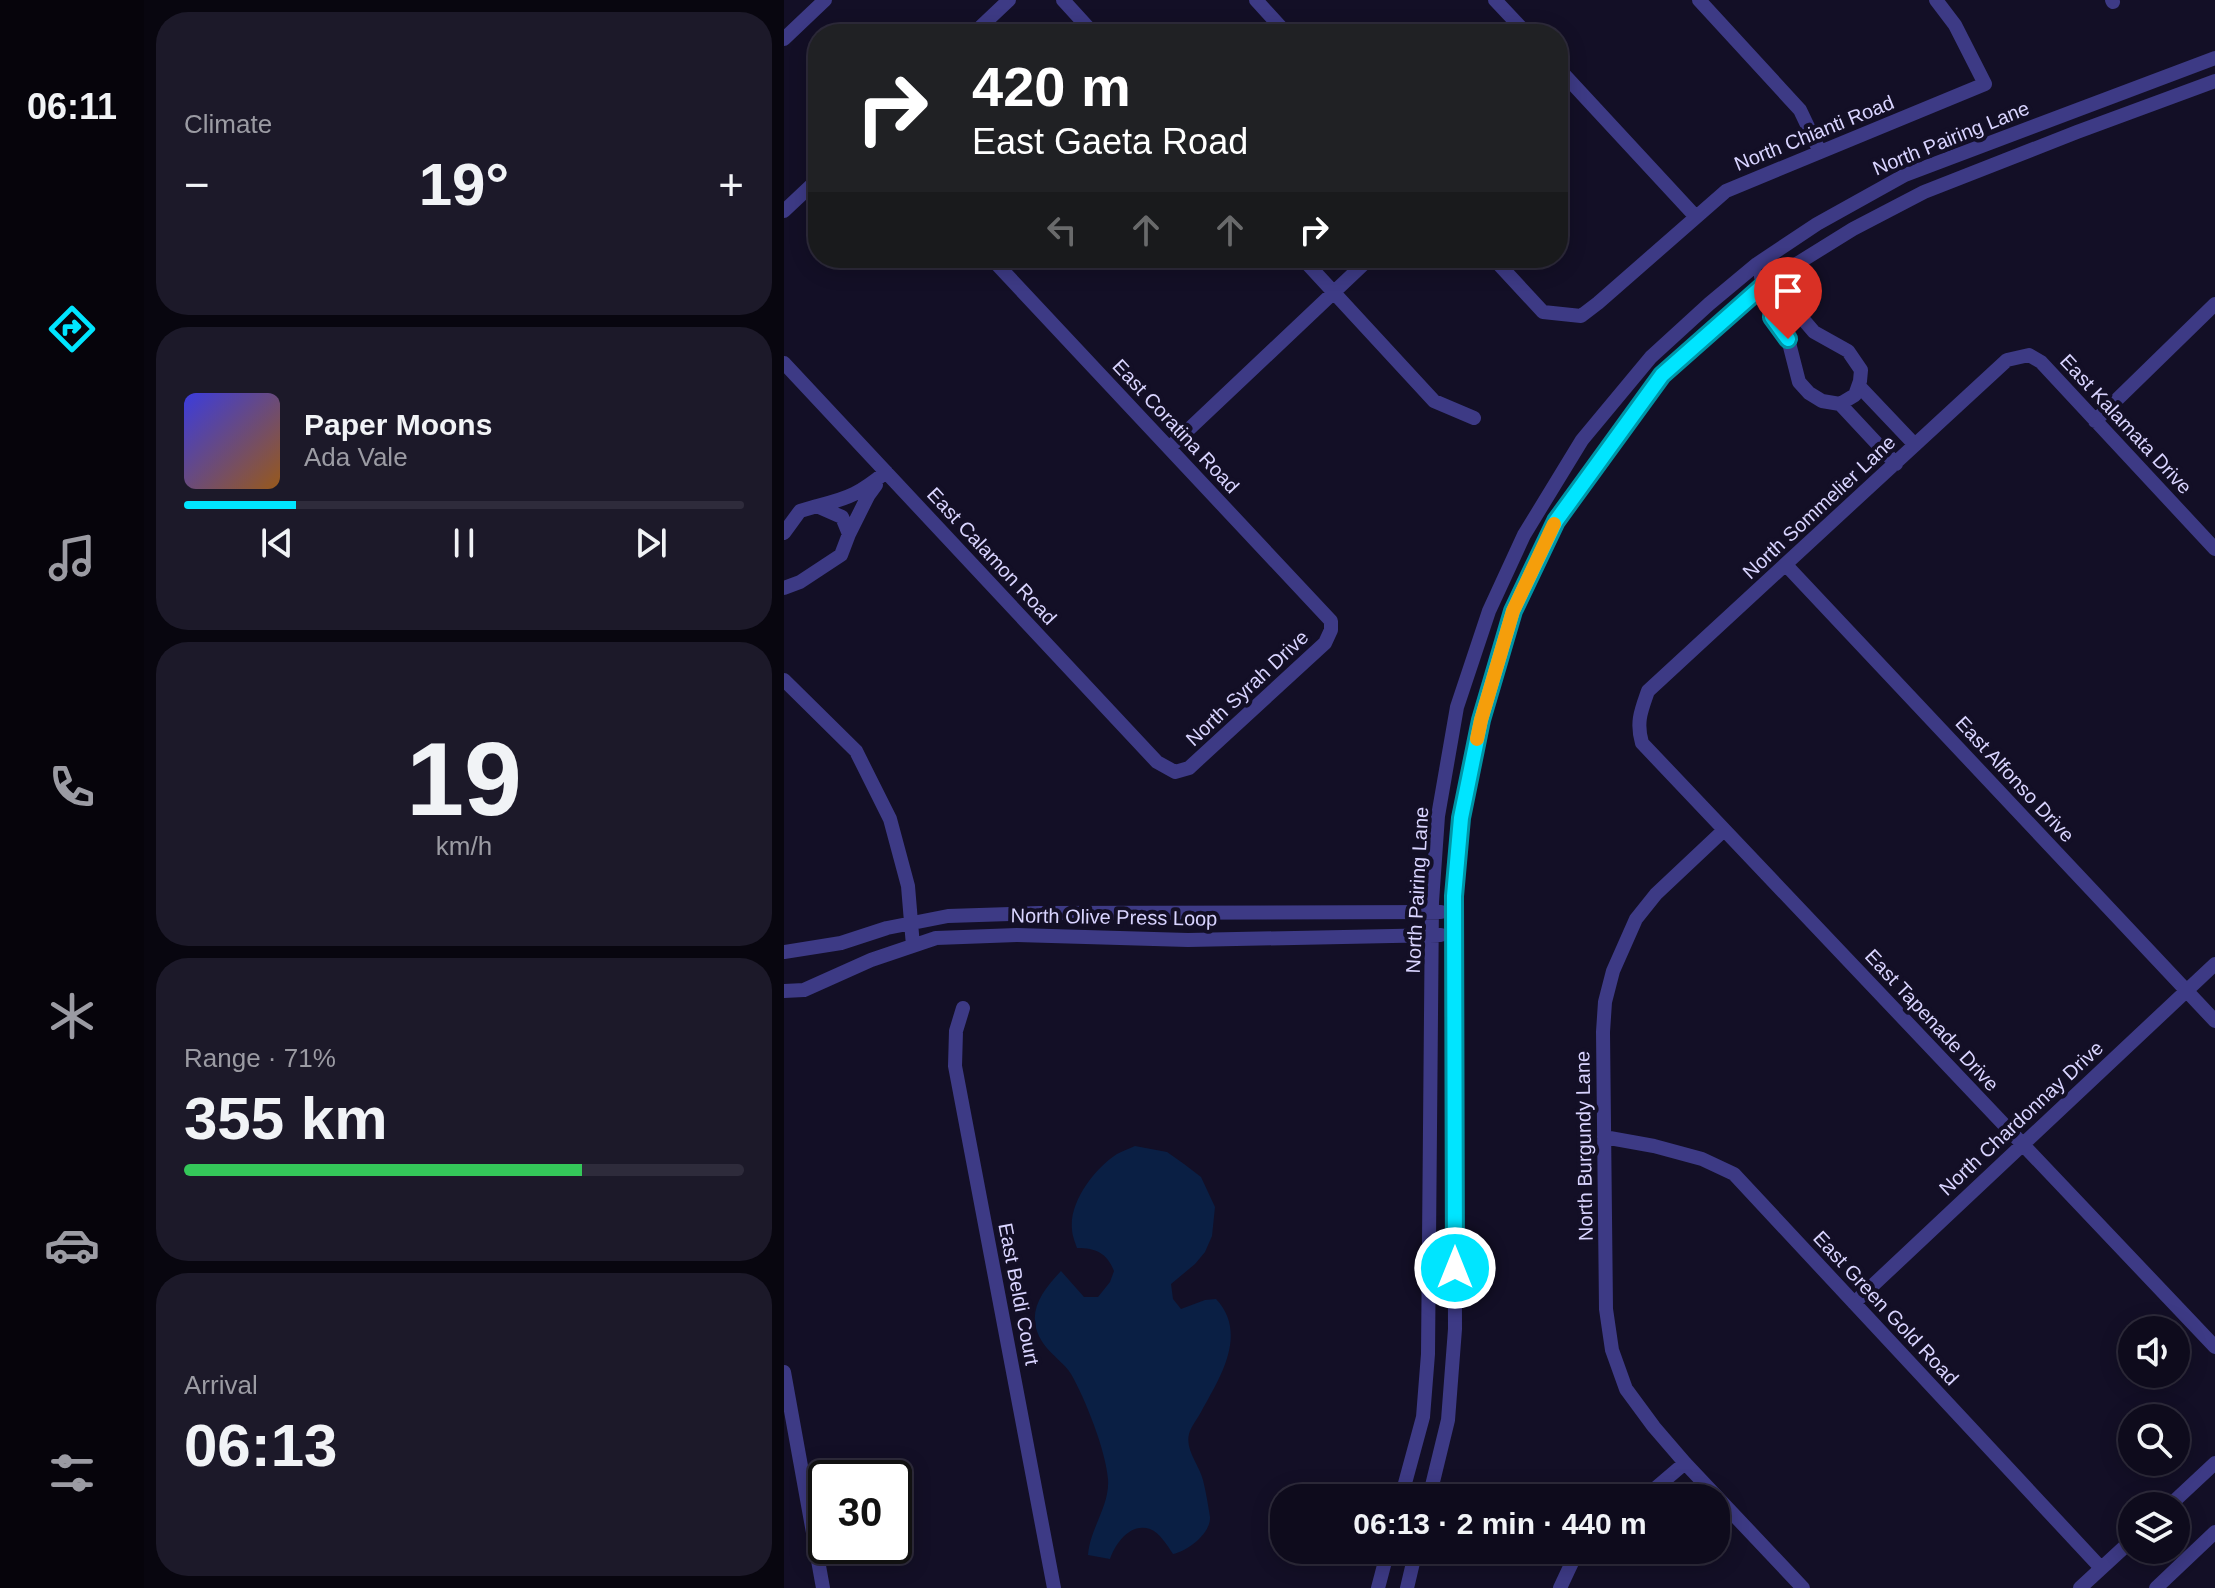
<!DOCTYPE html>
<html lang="en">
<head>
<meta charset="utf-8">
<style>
  body { margin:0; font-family:Helvetica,sans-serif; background:#1c1929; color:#f1f3f6; height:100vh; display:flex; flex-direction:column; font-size:30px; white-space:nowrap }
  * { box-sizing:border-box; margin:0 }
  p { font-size:26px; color:#9b9ba3 }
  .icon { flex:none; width:44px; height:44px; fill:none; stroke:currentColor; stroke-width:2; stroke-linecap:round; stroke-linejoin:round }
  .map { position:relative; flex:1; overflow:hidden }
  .side { display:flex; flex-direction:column; gap:12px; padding:12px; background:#08060f; width:640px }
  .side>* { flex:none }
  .hud { position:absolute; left:24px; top:24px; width:760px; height:244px; border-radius:32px; box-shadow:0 4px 20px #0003,0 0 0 2px #2e2b3b; background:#202124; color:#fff; overflow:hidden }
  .buttons { position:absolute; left:1334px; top:1316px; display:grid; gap:16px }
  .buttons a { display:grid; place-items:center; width:72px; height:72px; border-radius:50%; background:#0e0b1c; box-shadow:0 4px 20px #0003,0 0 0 2px #2e2b3b; font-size:40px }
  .speed { position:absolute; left:24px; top:1460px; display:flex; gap:16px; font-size:40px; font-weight:700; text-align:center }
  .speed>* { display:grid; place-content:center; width:104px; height:104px; border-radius:50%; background:#0e0b1c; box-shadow:0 4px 20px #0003,0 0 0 2px #2e2b3b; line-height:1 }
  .speed .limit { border:4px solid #111; border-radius:12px; background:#fff; color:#111 }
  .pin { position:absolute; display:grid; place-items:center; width:68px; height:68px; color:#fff; margin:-82px -34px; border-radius:50% 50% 50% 0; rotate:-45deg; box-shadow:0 0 8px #0007 }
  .pin .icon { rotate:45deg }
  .me { position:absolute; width:88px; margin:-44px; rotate:0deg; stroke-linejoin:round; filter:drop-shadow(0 0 6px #0008) }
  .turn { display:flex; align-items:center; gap:28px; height:168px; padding:0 32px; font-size:36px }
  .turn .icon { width:104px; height:104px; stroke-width:2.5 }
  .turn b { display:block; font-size:56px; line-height:68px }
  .lanes { display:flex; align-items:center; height:76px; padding:0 32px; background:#0003; justify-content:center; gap:40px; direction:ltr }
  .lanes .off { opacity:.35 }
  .big { font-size:60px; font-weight:700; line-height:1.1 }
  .side .tile { flex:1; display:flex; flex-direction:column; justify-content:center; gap:12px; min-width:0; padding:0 28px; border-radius:32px; background:#1c1929 }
  .side .dial { align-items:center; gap:0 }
  .dial b { font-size:104px; line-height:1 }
  .song { display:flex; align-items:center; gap:24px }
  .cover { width:96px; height:96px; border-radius:12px; background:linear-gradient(135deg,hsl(240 70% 55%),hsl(30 70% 35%)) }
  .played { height:8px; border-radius:4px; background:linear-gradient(90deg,#00e5ff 20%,#2e2b3b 20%) }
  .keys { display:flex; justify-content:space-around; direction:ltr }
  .heat { display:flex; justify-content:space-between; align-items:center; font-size:44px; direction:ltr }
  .charge { height:12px; border-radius:6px; background:linear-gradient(90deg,#34c759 71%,#2e2b3b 0) }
  .trip { position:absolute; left:486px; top:1484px; width:460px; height:80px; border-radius:32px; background:#0e0b1c; box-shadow:0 4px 20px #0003,0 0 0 2px #2e2b3b; font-weight:700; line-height:80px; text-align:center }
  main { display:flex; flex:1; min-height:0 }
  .tab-bar { display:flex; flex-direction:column; width:144px; justify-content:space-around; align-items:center; background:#06040b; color:#9b9ba3 }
  .tab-bar .icon { width:56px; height:56px }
  .tab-bar .selected { color:#00e5ff }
  .tab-bar b { font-size:36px; color:#f1f3f6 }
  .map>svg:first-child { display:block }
</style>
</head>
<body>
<main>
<nav class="tab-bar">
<b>06:11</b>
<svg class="icon selected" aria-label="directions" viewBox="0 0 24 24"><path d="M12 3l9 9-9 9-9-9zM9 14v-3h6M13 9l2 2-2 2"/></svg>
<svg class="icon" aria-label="music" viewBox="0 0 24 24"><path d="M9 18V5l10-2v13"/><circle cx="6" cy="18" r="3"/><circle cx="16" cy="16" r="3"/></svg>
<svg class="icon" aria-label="phone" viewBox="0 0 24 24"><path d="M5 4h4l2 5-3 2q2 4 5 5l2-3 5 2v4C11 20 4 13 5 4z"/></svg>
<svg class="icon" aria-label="climate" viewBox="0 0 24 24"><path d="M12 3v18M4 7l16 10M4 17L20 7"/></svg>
<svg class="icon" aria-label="car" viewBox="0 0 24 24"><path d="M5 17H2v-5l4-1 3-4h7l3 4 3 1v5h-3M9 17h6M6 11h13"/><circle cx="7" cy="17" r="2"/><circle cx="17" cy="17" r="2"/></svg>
<svg class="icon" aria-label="filters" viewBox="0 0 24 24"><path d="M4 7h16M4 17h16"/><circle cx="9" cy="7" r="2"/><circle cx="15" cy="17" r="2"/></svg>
</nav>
<section class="side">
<div class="tile"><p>Climate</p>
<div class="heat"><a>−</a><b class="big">19°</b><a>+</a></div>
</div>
<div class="tile">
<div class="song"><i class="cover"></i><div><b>Paper Moons</b><p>Ada Vale</p></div></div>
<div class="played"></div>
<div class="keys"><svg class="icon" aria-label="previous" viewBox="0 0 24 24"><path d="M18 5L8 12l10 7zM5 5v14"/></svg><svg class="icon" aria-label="pause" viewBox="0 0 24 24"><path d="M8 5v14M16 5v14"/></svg><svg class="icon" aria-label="next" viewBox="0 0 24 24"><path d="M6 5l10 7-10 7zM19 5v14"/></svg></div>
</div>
<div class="tile dial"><b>19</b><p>km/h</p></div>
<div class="tile"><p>Range · 71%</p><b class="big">355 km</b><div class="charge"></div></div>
<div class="tile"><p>Arrival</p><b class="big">06:13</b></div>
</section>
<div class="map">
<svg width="1431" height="1588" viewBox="0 0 1431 1588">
  <rect width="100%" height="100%" fill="#130f26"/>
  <path fill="#0a1f44" d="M351,1146L383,1152L400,1164L417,1177L431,1207L428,1236L421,1252L411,1264L387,1284L389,1299L397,1309L421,1300L432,1299C465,1334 435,1379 417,1412C413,1419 407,1427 405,1434C401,1450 415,1465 419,1480C422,1492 424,1505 426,1517C427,1533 404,1551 389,1554C383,1545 376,1533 366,1529C346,1522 331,1544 326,1559L304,1555C306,1528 326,1506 324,1479C322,1451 301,1398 287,1374C281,1364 269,1356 262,1347C239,1318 255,1294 277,1271L300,1297H314L326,1282L330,1271C323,1253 312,1248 293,1248C291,1242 288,1235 288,1229C285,1202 311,1168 333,1154C338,1151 345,1149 351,1146Z"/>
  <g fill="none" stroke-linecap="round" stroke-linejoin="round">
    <path stroke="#3d3a85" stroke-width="14" d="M279,0L310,34
      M472,0L503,34
      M711,0L743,34
      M915,0L1016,110L1036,152
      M1328,0L1329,2
      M189,34L225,0
      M0,39L41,0
      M774,68L912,217
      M0,211L34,179
      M518,258L650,401L690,418
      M709,258L759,312L797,316L814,303L942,191L1201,84L1171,25L1152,0
      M977,277L991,300L988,317L1004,339L1015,382L1025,393L1038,401L1056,404L1071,395L1076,381L1077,370L1064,351L1030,332L1006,304L991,300
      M0,363L373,762L391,772L405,768L541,643L547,630V621L207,258
      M1075,386L1131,445
      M1056,404L1112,464
      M1311,421L1431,304
      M385,448L586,258
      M33,506C66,498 76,493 102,472
      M0,533L16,511L33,506L58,517L65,534L57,555L16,582L0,588
      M65,534L84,496L92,485
      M1431,549L1257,362L1245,355L1223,360L864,691C857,711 852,722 858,743L1431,1347
      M1002,565L1431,1021
      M0,680L72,751L106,819L124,886L129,946
      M940,830L872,894L852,919L829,971L821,1002L819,1032L822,1309L828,1350L842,1389L870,1427L901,1463L1019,1588
      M0,952L57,943L103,928L164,916L255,913L657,912
      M0,991L20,990L87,960L152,938L233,935L404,940L657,935
      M179,1008L172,1031L171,1066L270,1588
      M820,1137L870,1146L918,1159L950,1174L1317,1568
      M1070,1303L1431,964
      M0,1372L39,1588
      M617,1498L639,1417L644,1354L648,902L654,816L673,707L705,611L740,535L798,440L867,357L925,304L973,264L1033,224L1121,175L1431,58
      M645,1498L664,1420L671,1329L670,896L677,818L697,720L729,611L772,521L878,375L982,283L1069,229L1140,192L1293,132L1431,81
      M860,1498L901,1463
      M1385,1506L1431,1463
      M594,1588L604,1550
      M623,1588L632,1550
      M776,1588L791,1556L798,1550
      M1296,1588L1348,1540
      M1372,1588L1431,1532"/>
  </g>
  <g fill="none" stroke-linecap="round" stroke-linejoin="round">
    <g stroke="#0095a6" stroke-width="20">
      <path id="route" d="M671,1268L670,896L677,818L697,720L729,611L772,521L878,375L982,283L991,300L988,317L1004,339"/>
    </g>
    <use href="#route" stroke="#00e5ff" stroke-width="14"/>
    <path stroke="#f59e0b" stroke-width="14" d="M693,739L697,720L729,611L770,524"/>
  </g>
  <g text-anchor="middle" stroke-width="8" stroke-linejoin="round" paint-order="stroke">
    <g font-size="20" fill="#d9d4ff" stroke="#130f26">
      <text transform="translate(1030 133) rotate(-22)" y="7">North Chianti Road</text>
      <text transform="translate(1167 138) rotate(-22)" y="7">North Pairing Lane</text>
      <text transform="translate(1342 424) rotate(47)" y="7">East Kalamata Drive</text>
      <text transform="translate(392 426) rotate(47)" y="7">East Coratina Road</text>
      <text transform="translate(1035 507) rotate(-43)" y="7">North Sommelier Lane</text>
      <text transform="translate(208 556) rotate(47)" y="7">East Calamon Road</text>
      <text transform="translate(463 688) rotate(-43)" y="7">North Syrah Drive</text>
      <text transform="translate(1231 779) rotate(47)" y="7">East Alfonso Drive</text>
      <text transform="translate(633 890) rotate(-87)" y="7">North Pairing Lane</text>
      <text transform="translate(330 917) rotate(1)" y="7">North Olive Press Loop</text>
      <text transform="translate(1148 1020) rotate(47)" y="7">East Tapenade Drive</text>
      <text transform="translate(1237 1118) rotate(-43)" y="7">North Chardonnay Drive</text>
      <text transform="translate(800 1146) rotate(-91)" y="7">North Burgundy Lane</text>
      <text transform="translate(235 1294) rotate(79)" y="7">East Beldi Court</text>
      <text transform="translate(1102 1308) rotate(47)" y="7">East Green Gold Road</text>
    </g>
  </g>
</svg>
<div class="buttons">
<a><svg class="icon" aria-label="sound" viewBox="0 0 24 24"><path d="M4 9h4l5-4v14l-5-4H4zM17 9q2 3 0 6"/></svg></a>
<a><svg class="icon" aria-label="search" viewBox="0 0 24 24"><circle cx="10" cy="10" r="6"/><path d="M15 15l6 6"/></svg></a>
<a><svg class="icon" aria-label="layers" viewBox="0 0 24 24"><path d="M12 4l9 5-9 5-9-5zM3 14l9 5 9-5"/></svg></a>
</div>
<div class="speed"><div class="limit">30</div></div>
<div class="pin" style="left:1004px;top:339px;background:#d93025"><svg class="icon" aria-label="arrive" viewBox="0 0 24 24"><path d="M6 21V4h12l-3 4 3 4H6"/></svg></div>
<svg class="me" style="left:671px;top:1268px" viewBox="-20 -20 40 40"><circle r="17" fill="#00e5ff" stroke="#fff" stroke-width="3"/><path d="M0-11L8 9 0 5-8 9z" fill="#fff"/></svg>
<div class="trip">06:13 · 2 min · 440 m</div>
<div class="hud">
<div class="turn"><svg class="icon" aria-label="right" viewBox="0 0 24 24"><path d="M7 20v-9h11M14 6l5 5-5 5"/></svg><div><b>420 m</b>East Gaeta Road</div></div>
<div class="lanes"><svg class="icon off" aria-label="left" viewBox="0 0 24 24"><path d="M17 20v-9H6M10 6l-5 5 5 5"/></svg><svg class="icon off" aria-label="ahead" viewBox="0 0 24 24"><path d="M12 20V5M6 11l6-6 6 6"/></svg><svg class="icon off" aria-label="ahead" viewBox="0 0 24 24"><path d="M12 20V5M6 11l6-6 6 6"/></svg><svg class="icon" aria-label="right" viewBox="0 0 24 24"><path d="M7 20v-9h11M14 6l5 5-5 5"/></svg></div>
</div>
</div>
</main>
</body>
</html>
